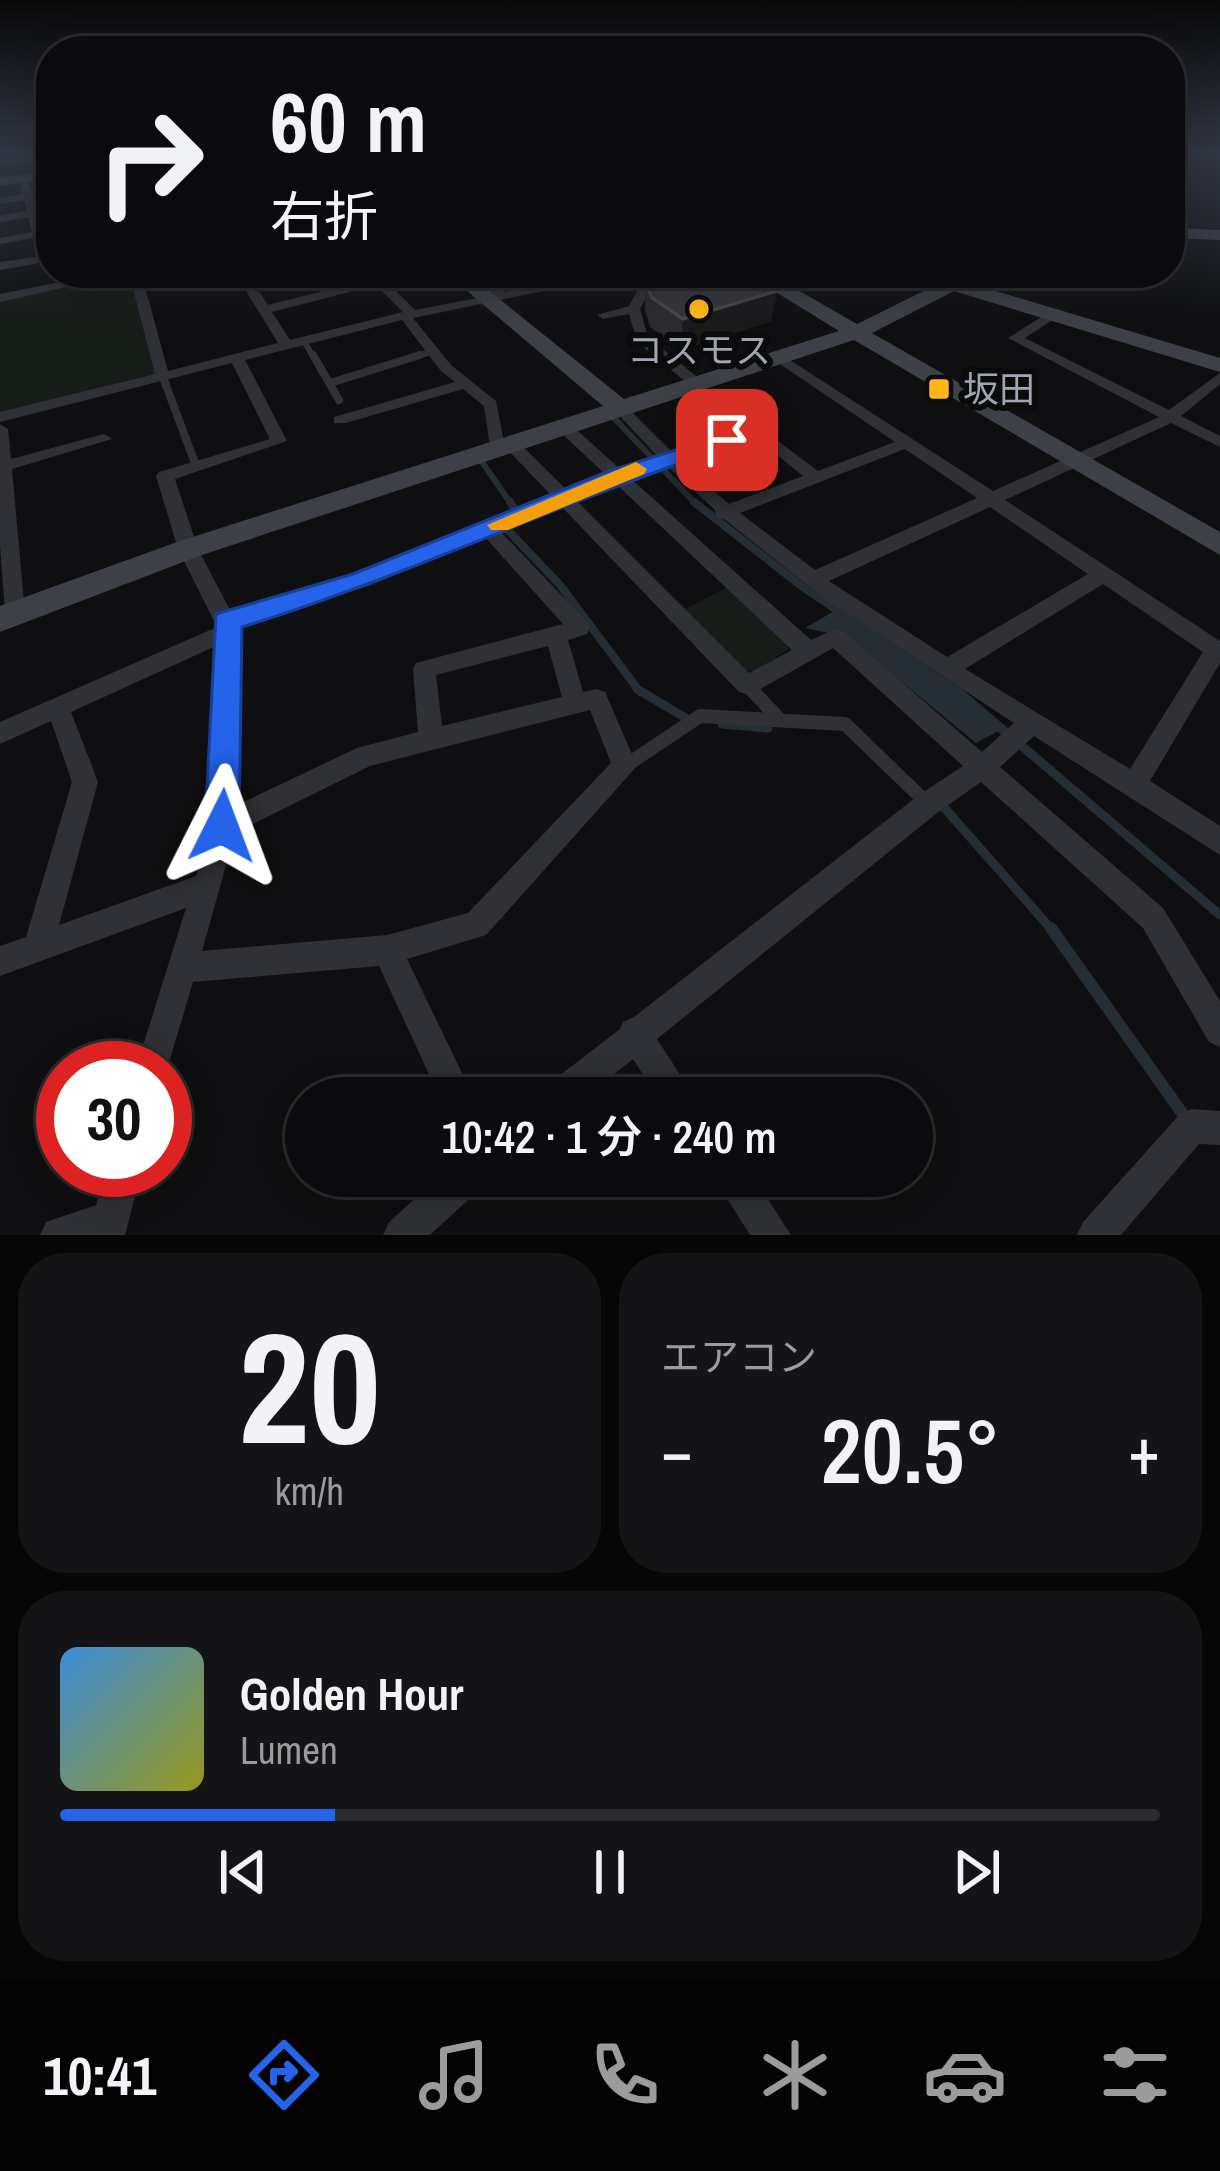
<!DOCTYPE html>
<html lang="ja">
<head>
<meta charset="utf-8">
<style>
  body { margin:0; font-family:"Archivo Narrow","Noto Sans JP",sans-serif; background:#141416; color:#f1f3f6; height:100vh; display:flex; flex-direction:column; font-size:45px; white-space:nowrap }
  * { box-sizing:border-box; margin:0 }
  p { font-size:39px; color:#9a9b9d }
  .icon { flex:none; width:66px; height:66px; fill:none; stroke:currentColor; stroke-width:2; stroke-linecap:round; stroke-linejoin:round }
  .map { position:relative; height:1235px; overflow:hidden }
  .sheet { display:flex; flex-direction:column; gap:18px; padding:18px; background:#060607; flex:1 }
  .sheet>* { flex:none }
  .top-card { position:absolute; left:36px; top:36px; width:1149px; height:252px; border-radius:48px; box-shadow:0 6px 30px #0003,0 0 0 3px #2b2b2e; background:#0b0b0d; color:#f1f3f6; overflow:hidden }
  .speed { position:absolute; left:36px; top:1041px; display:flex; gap:24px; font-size:60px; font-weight:700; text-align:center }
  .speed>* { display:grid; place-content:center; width:156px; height:156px; border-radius:50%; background:#0b0b0d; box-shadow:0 6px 30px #0003,0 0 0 3px #2b2b2e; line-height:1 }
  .speed .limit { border:18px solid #d22; background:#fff; color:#111 }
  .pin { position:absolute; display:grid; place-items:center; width:102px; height:102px; color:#fff; margin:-51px; border-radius:24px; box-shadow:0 6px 18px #0006 }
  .me { position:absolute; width:132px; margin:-66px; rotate:3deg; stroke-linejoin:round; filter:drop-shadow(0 0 9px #0008) }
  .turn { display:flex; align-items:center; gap:42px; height:252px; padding:0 36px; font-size:54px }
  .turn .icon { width:156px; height:156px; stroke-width:2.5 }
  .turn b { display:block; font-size:84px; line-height:102px }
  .big { font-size:90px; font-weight:600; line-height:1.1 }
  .sheet .card { flex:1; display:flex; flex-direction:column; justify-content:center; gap:18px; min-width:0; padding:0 42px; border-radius:48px; background:#141416 }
  .sheet .dial { align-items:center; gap:0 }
  .dial b { font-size:156px; line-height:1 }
  .song { display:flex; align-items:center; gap:36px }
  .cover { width:144px; height:144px; border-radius:18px; background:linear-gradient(135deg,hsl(210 70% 55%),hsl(60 70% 35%)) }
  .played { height:12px; border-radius:6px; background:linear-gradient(90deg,#2563eb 25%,#2b2b2e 25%) }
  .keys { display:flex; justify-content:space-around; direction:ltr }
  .heat { display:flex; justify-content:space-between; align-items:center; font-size:66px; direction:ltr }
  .sheet .tiles { flex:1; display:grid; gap:18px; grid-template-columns:1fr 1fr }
  .card:last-child { grid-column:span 2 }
  .trip { position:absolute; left:285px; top:1077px; width:648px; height:120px; border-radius:60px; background:#0b0b0d; box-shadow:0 6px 30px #0003,0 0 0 3px #2b2b2e; font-weight:600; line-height:120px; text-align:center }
  .tabs { display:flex; height:192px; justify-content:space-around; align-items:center; background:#040405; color:#9a9b9d }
  .tabs .icon { width:84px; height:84px }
  .tabs .on { color:#2563eb }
  .tabs b { font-size:54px; color:#f1f3f6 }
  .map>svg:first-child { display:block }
</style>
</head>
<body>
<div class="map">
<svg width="1220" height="1235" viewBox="0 0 1220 1235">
  <rect width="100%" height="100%" fill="#0f0f11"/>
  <path fill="#161c17" d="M123,273H135L163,377L0,413V298Z
    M728,587L788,641V649L758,671L743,670L685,609Z"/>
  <path fill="#252e35" d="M836,610L938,676L1002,729L976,743L847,637L805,628Z"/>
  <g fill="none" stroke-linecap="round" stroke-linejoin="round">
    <path stroke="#252e35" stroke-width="6" d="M617,415L614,418L697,505
      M477,455L512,505"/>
    <path stroke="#252e35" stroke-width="8" d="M510,502L517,513L512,515
      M694,502L804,588L959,692
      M501,523L560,585L640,692"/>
    <path stroke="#252e35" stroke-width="9" d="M637,689L689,720
      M955,689L1220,915
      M722,724L768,728
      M940,803L1053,931"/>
    <path stroke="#252e35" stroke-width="12" d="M1051,928L1187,1120"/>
    <path stroke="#303136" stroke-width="6" d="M304,341L314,358
      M410,358L434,351"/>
    <path stroke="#303136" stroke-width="8" d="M313,355L339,400
      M163,377L196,466
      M330,383L420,355"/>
    <path stroke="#303136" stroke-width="10" d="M747,685L754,692"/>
    <path stroke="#303136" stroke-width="14" d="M751,689L780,720
      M625,766L700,716L845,724L928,804"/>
    <path fill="#303136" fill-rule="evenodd" d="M1207,152H1216L1220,166Z
      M51,153V159L0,167V161Z
      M20,176H26L32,192L51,189V195L33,198L36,210L51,207V213L38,215L42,230H51V234L43,236L51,261L0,270V262L38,257L33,238L0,244V238L32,232L28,217L0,222V216L27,211L24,200L0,204V198L22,194Z
      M105,273H129L0,302V294Z
      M129,273H141L144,284L195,273H218L146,291L168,371L278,343L235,273H247L268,305L370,279L365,273H378L415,310L493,295L468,273H481L505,292L605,273H630L413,318L451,365L496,401L504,442L517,441L566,489L604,473L558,430V424H570L619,468L658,457L616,412V406H626L672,452L758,426L818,471L895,442L774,360L772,357L779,353L993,491L1159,417L1008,338L1049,312L1060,315L1025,338L1169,410L1220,373V384L1181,416L1220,436V447L1171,423L1005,500L1220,641V663L1150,781L1220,826V855L1034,736L1000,767L1163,908L1220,1001V1047L1209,1042L1143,928L981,782L937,813L657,1039L695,1098H658L633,1059L585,1098H541L546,1086L620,1029L623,1022L634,1017L919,795L963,766L833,648L755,692L747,694L739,692L560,505L500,531L587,622L590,628L587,634L568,640L583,692L597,689L605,692L637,766L486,935L407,959L474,1098H440L379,966L193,982L165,1076V1068H136L186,908L0,976V946L26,937L72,782L51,721L0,744V722L217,627L178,549L156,476L159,472L270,439L232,363L0,422V412L155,374ZM376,285L403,312L290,340L272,312ZM402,320L441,371L455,382L334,417V423H346L463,389L484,406L491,453H503L505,447L551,495L355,576L231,612L198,549L175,479L287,441L245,360ZM755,437L803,476L729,504L680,461ZM905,449L977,498L815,570L740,513ZM666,465L715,510L716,517L724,519L821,596L1014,723L982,752L843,631L835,629L811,640L629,477ZM614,482L792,650L749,673L575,499ZM990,507L1088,574L947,657L829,581ZM485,537L563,624L416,663L413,669L418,732L357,748L235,806L238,626L369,586ZM1103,584L1203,652L1130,769L965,669ZM218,645L208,838L196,876L59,925L98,782L71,712ZM548,646L562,697L442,726L436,675ZM590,710L611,763L468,913L387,935L202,951L235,833L370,766Z
      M647,273H659L640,309L648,337L702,381V387H692L637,342L629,314L603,319L597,315L629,306Z
      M914,273H932L959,284L953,288Z
      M0,424L8,429L11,459L104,434L112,439L12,469L25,613L15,621L5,613L0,546Z
      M1192,1109L1220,1111V1145L1199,1144L1121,1235H1077L1083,1222L1180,1114Z
      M106,1170H142L125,1235H40L46,1222L96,1205Z
      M440,1176H485L480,1189L430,1235H383L389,1222Z
      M713,1176H753L791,1235H750Z"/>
    <path fill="#3e4047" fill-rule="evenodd" d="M51,170V178L0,186V178Z
      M1170,228L1220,230V240L1170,238Z
      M446,273H467L624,399L839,331L745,273H768L857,324L960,273H983L969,283L1220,358V372L954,291L872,333L1220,532V555L854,340L199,556L0,632V606L177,542L603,406Z"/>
  </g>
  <path fill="#2b2b2f" d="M646,280L771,321L681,350L650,327L645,310Z"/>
  <path fill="#1a1a1d" d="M777,291L771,321L681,350L683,319Z"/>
  <path fill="#37383d" stroke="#484950" stroke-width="3" d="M650,273H746L777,291L683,319L651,297L646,280Z"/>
  <linearGradient id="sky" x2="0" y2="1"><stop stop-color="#080809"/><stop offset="0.47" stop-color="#313743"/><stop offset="1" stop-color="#313743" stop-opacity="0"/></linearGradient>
  <rect width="1220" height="325" fill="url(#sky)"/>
  <path fill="#2563eb" stroke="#184099" stroke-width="3" d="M727,434L737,440L734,445C567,499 411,575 242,627L239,826L234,838L222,843L210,838L205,826L216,614L353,574L609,471Z"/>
  <path fill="#f59e0b" d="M636,462L647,469L644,474L508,530H491L487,525Z"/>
  <g fill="#ffb51a" stroke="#0b0b0c" stroke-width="4.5">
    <circle cx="699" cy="309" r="12"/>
    <rect x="927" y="377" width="24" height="24" rx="6"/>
  </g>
  <g text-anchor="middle" stroke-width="12" stroke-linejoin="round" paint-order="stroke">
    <g font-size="36" fill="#9fa5b3" stroke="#0b0b0c">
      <text x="699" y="363">コスモス</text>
      <text x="963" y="402" text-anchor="start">坂田</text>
    </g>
  </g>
</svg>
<div class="speed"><div class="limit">30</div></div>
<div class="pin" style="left:727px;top:440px;background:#d93025"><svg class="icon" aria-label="arrive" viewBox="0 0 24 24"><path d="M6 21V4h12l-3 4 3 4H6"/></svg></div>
<svg class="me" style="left:222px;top:826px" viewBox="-20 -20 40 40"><path d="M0-17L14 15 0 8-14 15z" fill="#2563eb" stroke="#fff" stroke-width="4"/></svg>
<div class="trip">10:42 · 1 分 · 240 m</div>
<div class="top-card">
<div class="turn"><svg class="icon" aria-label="right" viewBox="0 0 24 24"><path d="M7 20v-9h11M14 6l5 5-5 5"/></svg><div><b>60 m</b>右折</div></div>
</div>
</div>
<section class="sheet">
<div class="tiles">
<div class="card dial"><b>20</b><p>km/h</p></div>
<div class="card"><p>エアコン</p>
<div class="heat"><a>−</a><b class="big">20.5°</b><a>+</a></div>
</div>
<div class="card">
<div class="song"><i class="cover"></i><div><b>Golden Hour</b><p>Lumen</p></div></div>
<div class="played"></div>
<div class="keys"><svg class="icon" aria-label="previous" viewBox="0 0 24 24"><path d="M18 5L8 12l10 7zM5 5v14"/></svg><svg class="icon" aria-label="pause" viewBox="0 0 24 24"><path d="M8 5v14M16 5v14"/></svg><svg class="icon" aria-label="next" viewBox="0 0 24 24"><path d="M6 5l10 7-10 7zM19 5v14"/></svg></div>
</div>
</div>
</section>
<nav class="tabs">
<b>10:41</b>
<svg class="icon on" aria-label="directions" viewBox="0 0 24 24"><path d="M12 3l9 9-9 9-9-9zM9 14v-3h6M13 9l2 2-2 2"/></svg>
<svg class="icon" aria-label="music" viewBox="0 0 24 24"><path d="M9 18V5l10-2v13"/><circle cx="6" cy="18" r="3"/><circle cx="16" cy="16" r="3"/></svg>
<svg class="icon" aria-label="phone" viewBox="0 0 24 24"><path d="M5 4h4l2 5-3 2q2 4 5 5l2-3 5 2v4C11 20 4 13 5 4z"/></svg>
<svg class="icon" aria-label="climate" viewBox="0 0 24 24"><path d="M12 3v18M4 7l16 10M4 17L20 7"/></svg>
<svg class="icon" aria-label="car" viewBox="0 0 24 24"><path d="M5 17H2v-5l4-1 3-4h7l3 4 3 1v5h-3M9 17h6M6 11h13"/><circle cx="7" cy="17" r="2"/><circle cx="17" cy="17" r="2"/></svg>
<svg class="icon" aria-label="filters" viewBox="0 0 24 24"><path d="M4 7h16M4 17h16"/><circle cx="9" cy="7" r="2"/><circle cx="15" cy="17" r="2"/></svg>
</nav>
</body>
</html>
